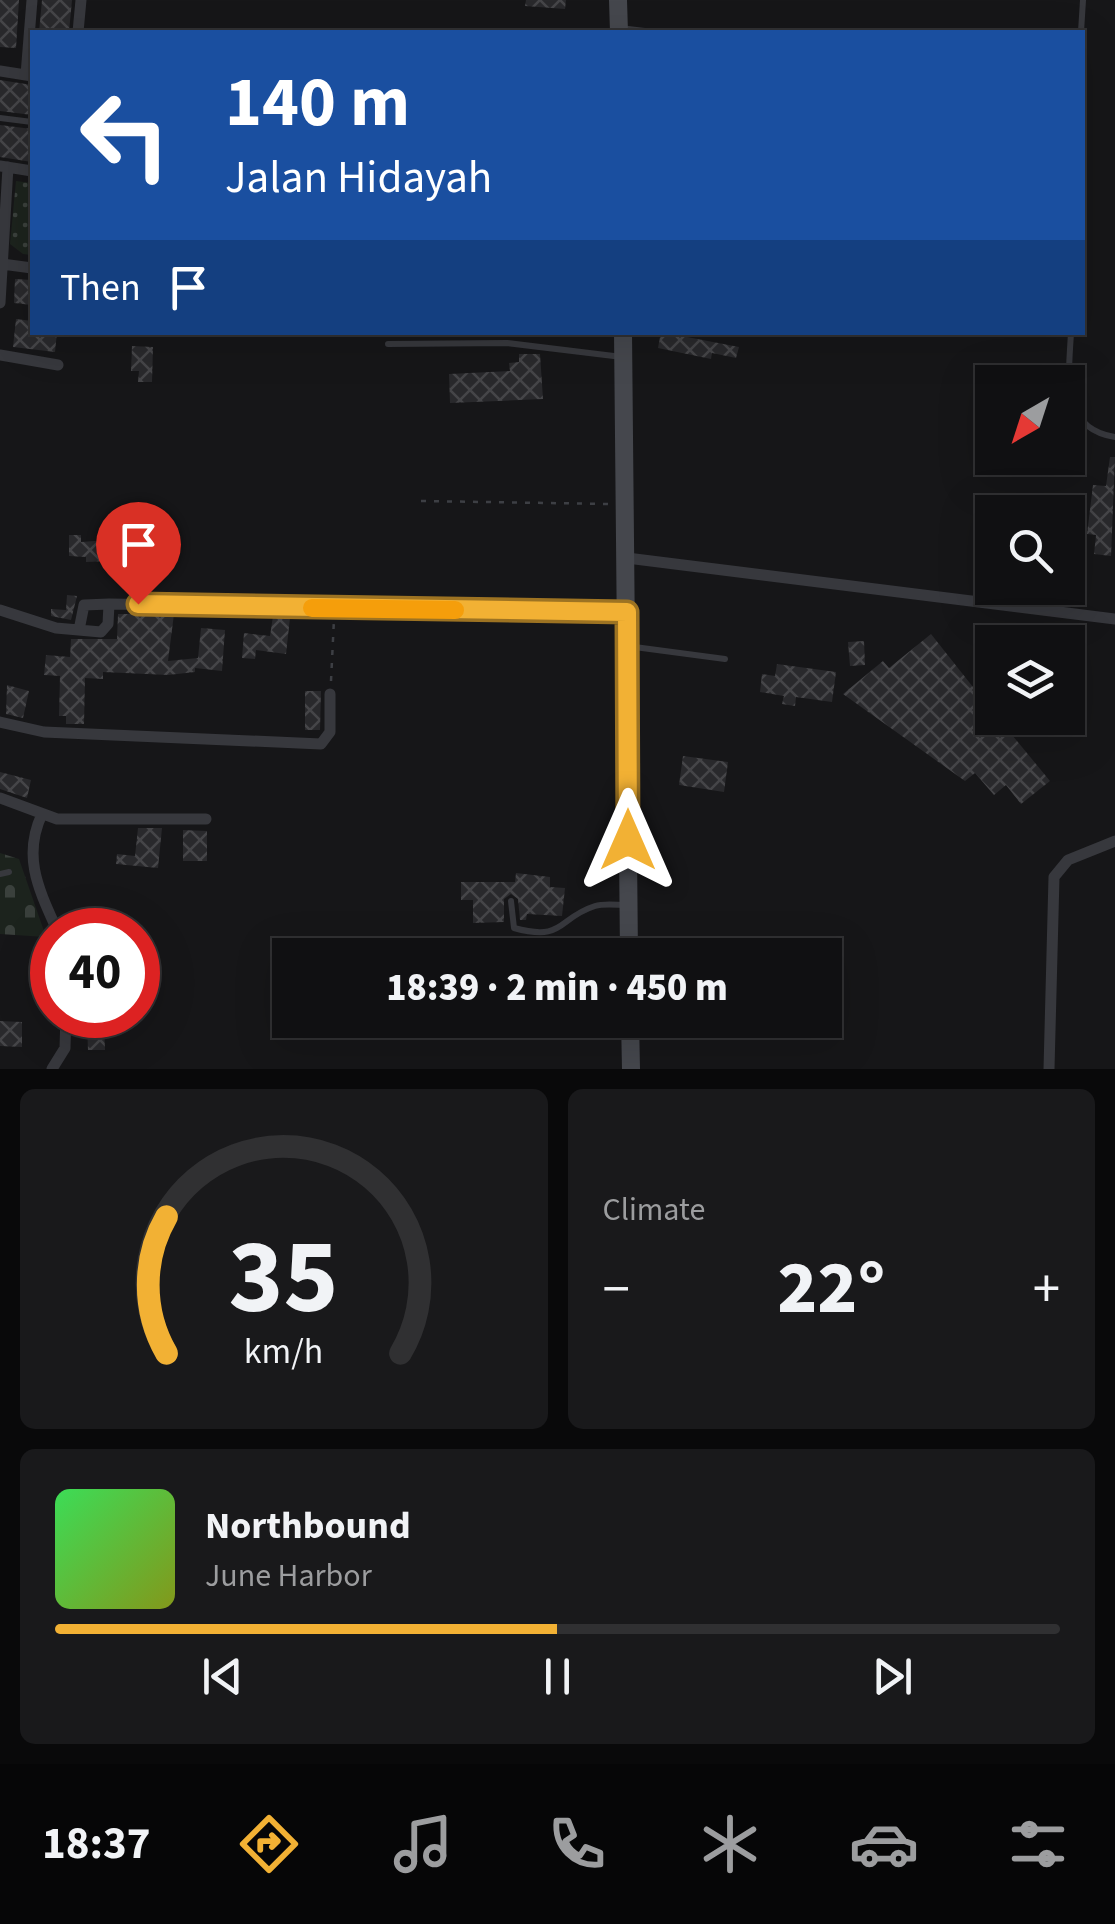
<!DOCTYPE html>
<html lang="en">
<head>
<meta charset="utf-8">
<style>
  body { margin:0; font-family:"Source Sans 3",sans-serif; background:#19191b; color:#f1f3f6; height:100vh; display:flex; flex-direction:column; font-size:38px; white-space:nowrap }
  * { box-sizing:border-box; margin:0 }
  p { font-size:32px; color:#9c9d9f }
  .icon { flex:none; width:55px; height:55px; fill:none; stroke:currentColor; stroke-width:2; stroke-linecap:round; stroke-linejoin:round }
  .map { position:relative; height:1069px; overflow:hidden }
  .details { display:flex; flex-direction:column; gap:20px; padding:20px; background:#09090a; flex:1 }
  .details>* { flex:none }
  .hud { position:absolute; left:30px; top:30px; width:1055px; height:305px; border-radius:0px; box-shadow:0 10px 40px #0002,0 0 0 2px #303032; background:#1a4fa0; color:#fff; overflow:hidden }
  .needle { width:65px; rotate:219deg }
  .tools { position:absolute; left:975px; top:365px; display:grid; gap:20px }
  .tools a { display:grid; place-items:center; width:110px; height:110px; border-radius:0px; background:#101012; box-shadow:0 10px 40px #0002,0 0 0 2px #303032; font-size:50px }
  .speed { position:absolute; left:30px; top:908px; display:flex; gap:20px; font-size:50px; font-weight:700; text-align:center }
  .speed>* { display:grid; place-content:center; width:130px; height:130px; border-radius:50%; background:#101012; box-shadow:0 10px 40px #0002,0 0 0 2px #303032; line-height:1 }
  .speed .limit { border:15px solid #d22; background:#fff; color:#111 }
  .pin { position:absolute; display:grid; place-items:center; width:85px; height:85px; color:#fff; margin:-102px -42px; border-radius:50% 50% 50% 0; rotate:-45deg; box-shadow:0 0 10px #0007 }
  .pin .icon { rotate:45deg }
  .me { position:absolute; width:110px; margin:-55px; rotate:0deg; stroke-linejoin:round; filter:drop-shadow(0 0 8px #0008) }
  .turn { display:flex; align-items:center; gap:35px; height:210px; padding:0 30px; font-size:45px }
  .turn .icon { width:130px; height:130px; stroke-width:2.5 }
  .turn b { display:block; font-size:70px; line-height:85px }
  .then { display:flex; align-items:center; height:95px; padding:0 30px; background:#0003; gap:20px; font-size:38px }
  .big { font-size:75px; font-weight:800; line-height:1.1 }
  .details .widget { flex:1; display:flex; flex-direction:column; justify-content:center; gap:15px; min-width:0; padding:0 35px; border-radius:15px; background:#19191b }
  .details .dial { align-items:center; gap:0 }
  .dial svg { height:260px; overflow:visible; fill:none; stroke:#303032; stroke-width:7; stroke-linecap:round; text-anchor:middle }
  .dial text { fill:#f1f3f6; stroke:none }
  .song { display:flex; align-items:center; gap:30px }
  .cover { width:120px; height:120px; border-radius:15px; background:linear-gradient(135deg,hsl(130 70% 55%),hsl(70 70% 35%)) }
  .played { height:10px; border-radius:5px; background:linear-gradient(90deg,#f2b134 50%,#303032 50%) }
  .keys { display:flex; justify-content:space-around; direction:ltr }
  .heat { display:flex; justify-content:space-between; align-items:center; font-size:55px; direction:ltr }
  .details .tiles { flex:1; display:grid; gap:20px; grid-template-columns:1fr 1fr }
  .widget:last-child { grid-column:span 2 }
  .trip { position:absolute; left:272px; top:938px; width:570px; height:100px; border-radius:0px; background:#101012; box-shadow:0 10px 40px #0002,0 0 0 2px #303032; font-weight:800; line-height:100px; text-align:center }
  .menu { display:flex; height:160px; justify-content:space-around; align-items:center; background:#060607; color:#9c9d9f }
  .menu .icon { width:70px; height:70px }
  .menu .active { color:#f2b134 }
  .menu b { font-size:45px; color:#f1f3f6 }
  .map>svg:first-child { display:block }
</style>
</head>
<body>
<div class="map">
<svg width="1115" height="1069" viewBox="0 0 1115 1069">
  <defs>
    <pattern id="cemetery-stones" width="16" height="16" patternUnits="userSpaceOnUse" patternTransform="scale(2.5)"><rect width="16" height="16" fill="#1c231d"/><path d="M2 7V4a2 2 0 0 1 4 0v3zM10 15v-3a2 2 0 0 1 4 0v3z" fill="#3a403c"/></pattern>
    <pattern id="park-dots" width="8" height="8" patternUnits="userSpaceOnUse" patternTransform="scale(2.5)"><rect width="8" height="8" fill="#1c231d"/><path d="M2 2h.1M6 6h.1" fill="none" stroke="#3a403c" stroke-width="1.8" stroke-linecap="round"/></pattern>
    <pattern id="building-cross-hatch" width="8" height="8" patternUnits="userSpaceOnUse" patternTransform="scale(2.5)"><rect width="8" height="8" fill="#29292c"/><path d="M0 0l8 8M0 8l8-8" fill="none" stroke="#454548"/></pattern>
  </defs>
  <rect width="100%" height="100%" fill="#161618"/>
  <path fill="url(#cemetery-stones)" d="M0,853L19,859L46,937L0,934Z"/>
  <path fill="url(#park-dots)" d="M16,181L32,183V255L23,254L10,244Z"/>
  <path fill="url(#building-cross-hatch)" d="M0,0H19L16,48L0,47Z
    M42,0H72L69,32H39Z
    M526,0H566L565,9L525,6Z
    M0,80L32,85V115L0,111Z
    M0,125L32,129V162L0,157Z
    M15,279L32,280V305L14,303Z
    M16,319L32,321V332H57L55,352L13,347Z
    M661,332L739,347L736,358L712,353L711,359L658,348Z
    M132,346L153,347L152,382H138L139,371H131Z
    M519,354H540L543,399L450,403L449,374L510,371L509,363L519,362Z
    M1110,457H1115L1111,556L1094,554L1096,535L1087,534L1093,485L1106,486Z
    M69,535H81V542L108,540L110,561L86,562V557L69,556Z
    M115,559L140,560V578L115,577Z
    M67,595L77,596L71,620L51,616V609L66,610Z
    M118,614H174L168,661L198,658L201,628L225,630L222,671L195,668V672L168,675L103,672V679L85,678L84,724H66V716H59L60,676L44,675L46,655L70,657L71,639H117Z
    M273,616L290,618L286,654L256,650L255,659L242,658L244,633L270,636Z
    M931,634L992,711V718H998L1050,781L1021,804L1006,785L994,795L975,773L965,781L843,694L883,661L889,668Z
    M864,641L865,665L850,666L848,642Z
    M777,664L836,672L832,702L796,697L795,706L782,704L784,696L760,692L762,674L775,676Z
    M7,685L29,691L23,718L6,714Z
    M305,691H321L320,730H305Z
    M683,756L728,762L724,792L679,785Z
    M0,772L31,780L27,798L0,789Z
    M138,828H162L158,868L116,864L117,854L135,856Z
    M183,830L207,831V861H183Z
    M516,873L550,877V887L565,888L562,916L527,914L526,920H520L518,899L511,894L504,899V922L473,923V900H461V882H515Z
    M0,1021L22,1022V1047L0,1046Z
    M87,1025H104L105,1050H88Z"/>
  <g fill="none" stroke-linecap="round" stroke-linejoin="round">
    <path stroke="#3d3f44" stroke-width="2.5" stroke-dasharray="5 8" stroke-linecap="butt" d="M421,501L609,504
      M331,681L334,619"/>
    <path stroke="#37383d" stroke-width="6" d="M620,28L653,32
      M1081,32L1083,0
      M0,118L32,122
      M1071,332C1069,375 1059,428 1115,437
      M388,344L507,343L622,357
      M627,646L725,659
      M0,874L9,872
      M511,901L514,928C565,942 557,918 595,906C604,903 617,905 627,905"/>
    <path stroke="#37383d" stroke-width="11" d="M78,32L81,0
      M0,71L32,76
      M26,75L32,0
      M0,166L32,171
      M2,264L32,268
      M0,303L8,167
      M0,355L58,365
      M627,558L1115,619
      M0,610L56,628L101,632L108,624L109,604L627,612
      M79,630L84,605L109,604
      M0,722L44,732L321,744L330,732V694
      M0,798L57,819H206
      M42,814C22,857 39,890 57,930
      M52,1069L65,1048L66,1015
      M1049,1069L1054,877L1068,860L1115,841"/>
    <path stroke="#45474d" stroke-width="18" d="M618,0L619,32
      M623,332L629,955
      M630,1020L631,1069"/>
  </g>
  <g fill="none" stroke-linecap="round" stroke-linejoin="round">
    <g stroke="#9d7322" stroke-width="25">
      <path id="route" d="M138,604L627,612L628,840"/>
    </g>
    <use href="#route" stroke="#f2b134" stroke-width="18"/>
    <path stroke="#f59e0b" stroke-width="18" d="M312,608L455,610"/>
  </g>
</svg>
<div class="tools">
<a><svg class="needle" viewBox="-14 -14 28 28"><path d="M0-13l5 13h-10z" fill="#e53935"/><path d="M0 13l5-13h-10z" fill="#9c9d9f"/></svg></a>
<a><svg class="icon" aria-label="search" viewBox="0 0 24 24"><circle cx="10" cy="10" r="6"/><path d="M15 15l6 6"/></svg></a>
<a><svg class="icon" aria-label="layers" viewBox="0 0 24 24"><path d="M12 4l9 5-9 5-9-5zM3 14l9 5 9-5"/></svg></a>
</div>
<div class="speed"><div class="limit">40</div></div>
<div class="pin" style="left:138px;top:604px;background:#d93025"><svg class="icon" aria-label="arrive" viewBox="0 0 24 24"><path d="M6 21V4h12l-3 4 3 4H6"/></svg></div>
<svg class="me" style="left:628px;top:840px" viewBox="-20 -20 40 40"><path d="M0-17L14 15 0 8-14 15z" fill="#f2b134" stroke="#fff" stroke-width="4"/></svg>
<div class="trip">18:39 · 2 min · 450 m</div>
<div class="hud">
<div class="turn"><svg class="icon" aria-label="left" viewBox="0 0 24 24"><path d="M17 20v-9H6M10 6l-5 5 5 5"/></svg><div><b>140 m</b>Jalan Hidayah</div></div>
<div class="then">Then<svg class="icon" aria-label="arrive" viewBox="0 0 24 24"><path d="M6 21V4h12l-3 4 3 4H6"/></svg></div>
</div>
</div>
<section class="details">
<div class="tiles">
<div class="widget dial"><svg viewBox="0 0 100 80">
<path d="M14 69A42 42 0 1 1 86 69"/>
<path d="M14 69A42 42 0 0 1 14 27" stroke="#f2b134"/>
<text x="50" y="56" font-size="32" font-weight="700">35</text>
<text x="50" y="72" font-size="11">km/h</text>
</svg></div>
<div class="widget"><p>Climate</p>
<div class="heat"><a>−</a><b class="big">22°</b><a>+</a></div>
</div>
<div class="widget">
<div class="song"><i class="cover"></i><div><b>Northbound</b><p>June Harbor</p></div></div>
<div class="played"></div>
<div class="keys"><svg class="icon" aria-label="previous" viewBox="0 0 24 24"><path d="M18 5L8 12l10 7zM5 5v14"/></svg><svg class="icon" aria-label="pause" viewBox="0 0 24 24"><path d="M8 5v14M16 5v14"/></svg><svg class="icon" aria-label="next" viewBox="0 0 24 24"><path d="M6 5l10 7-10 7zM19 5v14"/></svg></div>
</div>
</div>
</section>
<nav class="menu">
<b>18:37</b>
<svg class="icon active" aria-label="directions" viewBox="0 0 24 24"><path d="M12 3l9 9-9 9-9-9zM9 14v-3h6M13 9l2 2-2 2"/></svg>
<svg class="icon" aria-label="music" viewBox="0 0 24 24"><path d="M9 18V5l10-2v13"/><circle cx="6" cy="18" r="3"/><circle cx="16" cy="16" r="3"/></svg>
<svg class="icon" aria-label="phone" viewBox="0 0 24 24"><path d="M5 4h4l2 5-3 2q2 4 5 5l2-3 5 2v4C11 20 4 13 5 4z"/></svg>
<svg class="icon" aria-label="climate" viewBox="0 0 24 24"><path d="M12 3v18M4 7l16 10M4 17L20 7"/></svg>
<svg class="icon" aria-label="car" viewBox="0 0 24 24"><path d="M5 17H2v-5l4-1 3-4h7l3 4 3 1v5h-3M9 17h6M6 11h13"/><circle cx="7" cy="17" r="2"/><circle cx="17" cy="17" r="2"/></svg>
<svg class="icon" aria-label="filters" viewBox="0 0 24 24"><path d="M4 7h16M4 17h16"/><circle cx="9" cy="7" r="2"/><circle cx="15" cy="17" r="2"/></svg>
</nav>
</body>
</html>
